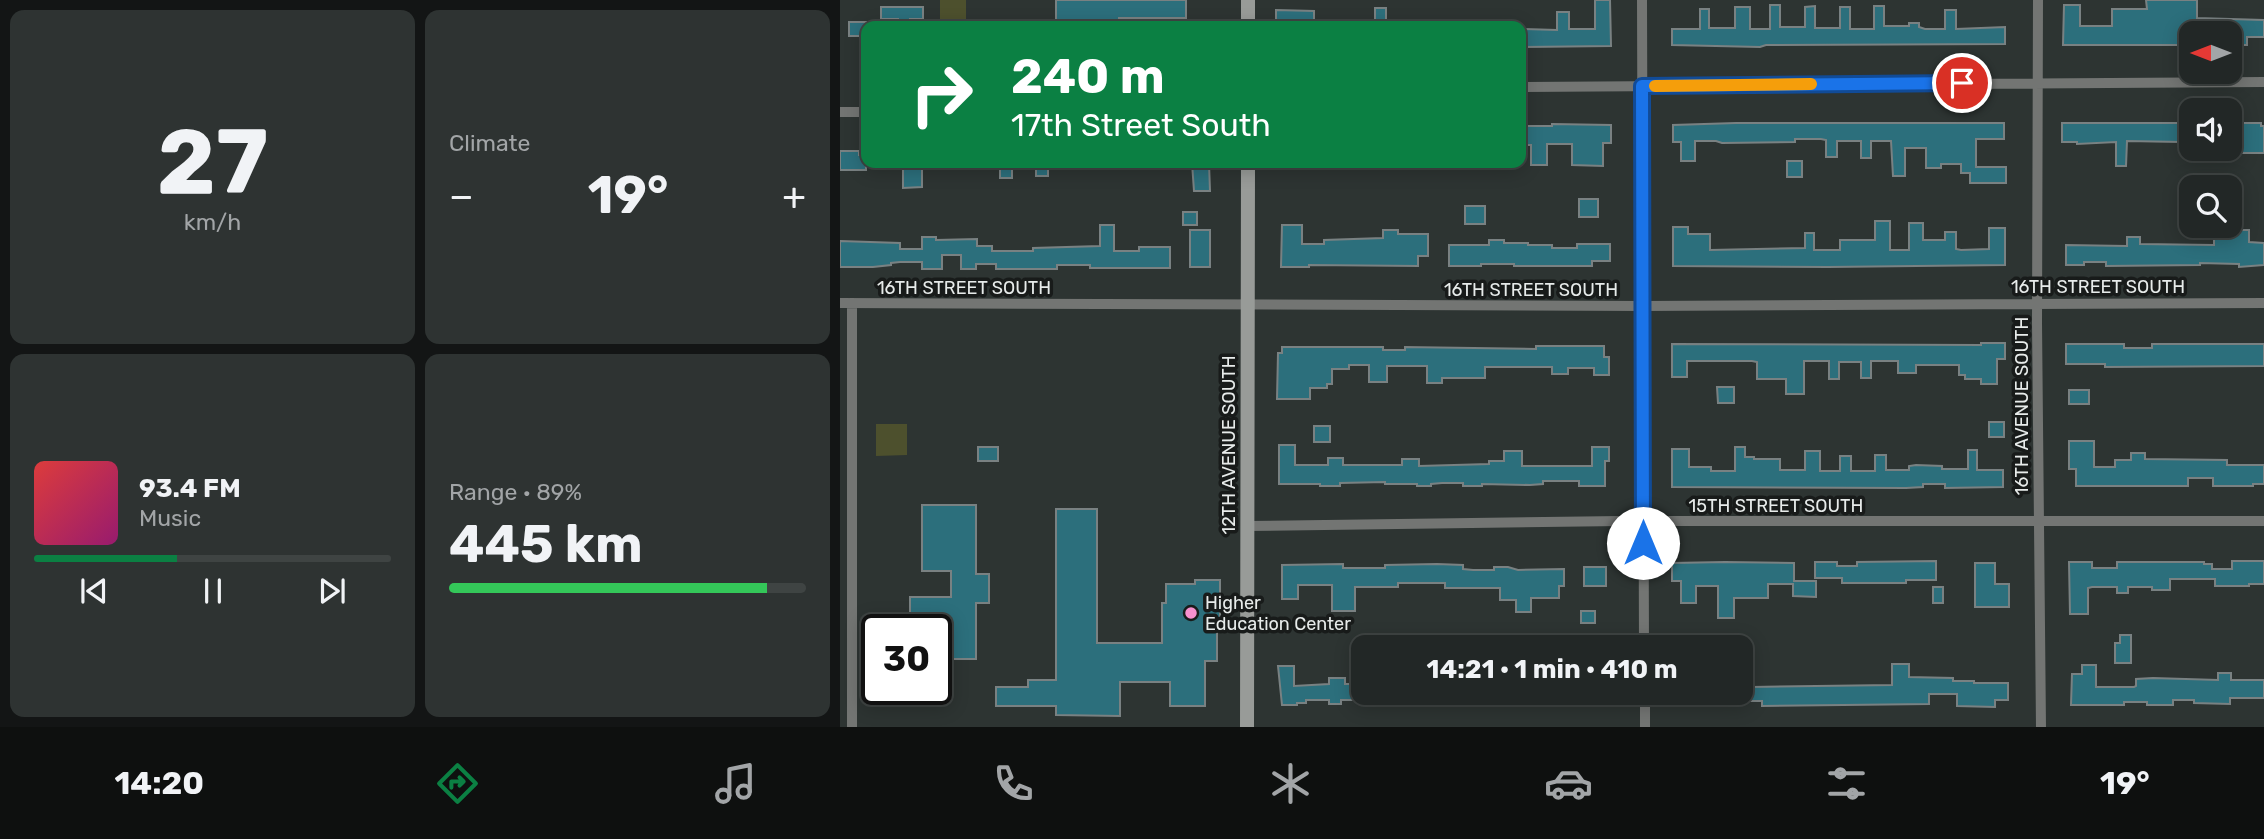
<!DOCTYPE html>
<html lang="en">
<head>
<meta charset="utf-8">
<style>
  body { margin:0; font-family:Rubik,sans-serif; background:#2e3332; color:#f1f3f6; height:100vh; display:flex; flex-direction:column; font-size:26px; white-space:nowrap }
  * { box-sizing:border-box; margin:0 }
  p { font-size:23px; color:#a2a5a7 }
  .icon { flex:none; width:38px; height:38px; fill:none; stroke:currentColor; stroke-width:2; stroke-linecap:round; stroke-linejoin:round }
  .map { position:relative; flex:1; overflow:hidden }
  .sheet { display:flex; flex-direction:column; gap:10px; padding:10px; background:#131515; width:840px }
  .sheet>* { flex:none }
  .guide { position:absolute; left:21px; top:21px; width:665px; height:147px; border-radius:14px; box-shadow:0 4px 18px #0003,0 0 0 2px #3f4443; background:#0b8043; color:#fff; overflow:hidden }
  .needle { width:46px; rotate:270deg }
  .buttons { position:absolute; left:1339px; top:21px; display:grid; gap:14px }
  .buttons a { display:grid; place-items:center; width:63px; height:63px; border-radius:14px; background:#222726; box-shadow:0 4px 18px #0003,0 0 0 2px #3f4443; font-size:35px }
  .speed { position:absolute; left:21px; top:614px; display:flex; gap:14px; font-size:35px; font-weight:700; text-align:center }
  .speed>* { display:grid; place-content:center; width:91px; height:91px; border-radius:50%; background:#222726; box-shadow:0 4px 18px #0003,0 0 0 2px #3f4443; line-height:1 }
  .speed .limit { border:4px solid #111; border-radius:10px; background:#fff; color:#111 }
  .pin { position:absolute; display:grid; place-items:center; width:60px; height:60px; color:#fff; margin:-30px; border:4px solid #fff; border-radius:50%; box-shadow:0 2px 7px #0007 }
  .me { position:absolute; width:77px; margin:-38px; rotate:0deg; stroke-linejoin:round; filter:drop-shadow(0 0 5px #0008) }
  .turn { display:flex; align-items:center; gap:24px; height:147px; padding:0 35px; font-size:32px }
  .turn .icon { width:91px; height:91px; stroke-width:2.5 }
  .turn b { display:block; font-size:49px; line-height:60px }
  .big { font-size:52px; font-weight:700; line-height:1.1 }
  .sheet .tile { flex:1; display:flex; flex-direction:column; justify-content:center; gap:10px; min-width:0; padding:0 24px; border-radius:14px; background:#2e3332 }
  .sheet .dial { align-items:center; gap:0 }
  .dial b { font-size:91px; line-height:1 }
  .song { display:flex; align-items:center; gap:21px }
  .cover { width:84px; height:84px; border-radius:10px; background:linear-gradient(135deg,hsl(0 70% 55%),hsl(320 70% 35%)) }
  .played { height:7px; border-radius:4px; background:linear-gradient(90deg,#0b8043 40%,#3f4443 40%) }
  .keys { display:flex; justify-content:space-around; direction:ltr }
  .heat { display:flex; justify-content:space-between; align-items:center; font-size:38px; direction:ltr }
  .charge { height:10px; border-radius:5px; background:linear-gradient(90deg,#34c759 89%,#3f4443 0) }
  .sheet .tiles { flex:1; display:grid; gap:10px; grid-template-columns:repeat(2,1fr) }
  .trip { position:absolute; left:511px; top:635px; width:402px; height:70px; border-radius:14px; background:#222726; box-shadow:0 4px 18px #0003,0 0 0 2px #3f4443; font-weight:700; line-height:70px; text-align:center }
  .tab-bar { display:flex; height:112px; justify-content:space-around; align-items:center; background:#0e100f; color:#a2a5a7 }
  .tab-bar .icon { width:49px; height:49px }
  .tab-bar .on { color:#0b8043 }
  .tab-bar b { font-size:32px; color:#f1f3f6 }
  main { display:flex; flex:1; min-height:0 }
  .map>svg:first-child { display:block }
</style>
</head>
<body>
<main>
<section class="sheet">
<div class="tiles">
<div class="tile dial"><b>27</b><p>km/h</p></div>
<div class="tile"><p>Climate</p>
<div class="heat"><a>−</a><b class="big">19°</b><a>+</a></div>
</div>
<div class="tile">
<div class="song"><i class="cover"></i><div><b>93.4 FM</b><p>Music</p></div></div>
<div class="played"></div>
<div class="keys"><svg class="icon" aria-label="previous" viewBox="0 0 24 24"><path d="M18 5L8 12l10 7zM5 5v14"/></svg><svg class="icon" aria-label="pause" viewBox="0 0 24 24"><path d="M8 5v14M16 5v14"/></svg><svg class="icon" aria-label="next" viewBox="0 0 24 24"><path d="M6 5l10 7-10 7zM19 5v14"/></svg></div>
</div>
<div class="tile"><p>Range · 89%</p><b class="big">445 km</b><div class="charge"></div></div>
</div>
</section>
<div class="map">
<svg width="1424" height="727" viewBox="0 0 1424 727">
  <rect width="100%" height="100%" fill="#2d3432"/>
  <path fill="#4d502d" d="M100,0H126V26H100Z
    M36,424H67V455L36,456Z"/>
  <path fill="#2c6f7c" stroke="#798182" stroke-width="2" d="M216,0H346V18H279V26H232L227,22H216Z
    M755,0H770L771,46L682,47L681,29L717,30V12H729V29H755Z
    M1306,0H1357V18L1424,20V37H1407V45H1395V33H1350L1351,45H1223L1224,5H1240V26H1272V9H1307Z
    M930,5H940V27H965V7L975,6V28H1000V7H1010V29H1034V6H1044V26H1069V23H1079V27L1085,29H1105V10H1116V29L1165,27V44L926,45L920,47L832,45V29H860V9H869V28H895V7H910V29H930Z
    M41,7H83V19H70V26H58V19H41Z
    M535,8H546V23H535Z
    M436,10L474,11V23H436Z
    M9,22H26V36H9Z
    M896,123H1164V139H1136V167H1166V183H1130V173H1121V164H1101V168H1086V148H1065V176H1053L1051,141H1031V158H1021V141H997V157H986V140L981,139H955V142L882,143L876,141H855V161H841V142H833V125Z
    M1222,123H1351V151H1341V142L1287,141L1286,166H1276V142L1237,144V142H1222Z
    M1395,123H1421V126H1424V153H1394V141H1390V126H1395Z
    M712,124L771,125V143H763V166L732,165V144H707V165H691V145H681V126H712Z
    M0,151H19V155H26V170H0Z
    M947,161H962V177H947Z
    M63,163H82V187L63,188Z
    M160,163H172V178H160Z
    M196,163H208V176H196Z
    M352,163H369L370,191H354Z
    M739,199H758V217H739Z
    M625,206H645V224H625Z
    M343,212H357V225H343Z
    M1035,221H1050V250H1069V223H1083V240H1105V232H1116V249L1121,250L1149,249V228H1165V265L988,267L833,266V227H848V234H870V250L965,248V233H974V250H1000V240H1035Z
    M260,225H274V251H299V247H330V268H250V265H217V269H156V264H136V269H121V255H102V269H82V262H60L51,263V265L33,267H0V241L60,243V249H82V237H96V240L137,239V246H152V251H193V248L260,246Z
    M442,225H462V244H484V240L543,238V230H558V234H588V256H578V266L469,265V267H441Z
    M350,230H370V267H350Z
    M1374,230H1409V242L1424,243V265L1399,267V264L1360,263V265L1266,266V262H1244V265H1226V245L1287,246V237H1300V244L1374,245Z
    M649,240H664V243H688V245H712V248H737V244H770V261H752V266H674V264H641V266H609V245H649Z
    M1141,343H1165V359H1157V384H1141V379H1125V375H1119V365H1076V373H1058V361H1031V378H1021V362H999V379H989V361H964V394H946V379H917V362L912,361H847V377H832V344L1141,345Z
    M1226,344H1284V348H1312V344H1424V366L1265,367V364H1226Z
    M696,346H764V357H769V375H754V368H728V374H712V367H645V378H602V383H587V366H547V382H529V365H509V369H492V384H487V388H470V399H437L438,353H442V347H543V350H565V347L696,349Z
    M877,387H894V403H878Z
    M1229,390H1249V404H1229Z
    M1149,422H1164V437H1149Z
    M474,426H490V442H474Z
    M1229,441H1254V467H1275V460H1291V453H1305V459L1387,460V465H1424V484H1413V486H1373V478H1348V486H1236V469H1229Z
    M439,445H455V465H488V458H503V465H562V459H579V466L649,464V461H664V451H682V466H752V447H769V461H765V486H739V481H703V484L690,485L642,484V486H623V483H602L591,484V486H577V484H545V482L500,483V486H480V484H439Z
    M138,447H158V461H138Z
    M895,447H905V457H914V459H940V470H965V451H980V471H1000V456H1011V471H1035V455H1046V470H1069V466L1076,465L1102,466V469H1128V450H1137V470H1163V487L1105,488V484H1083V487L1066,488L832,487V449H849V467H871V471H895Z
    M82,505H136V574H149V603H136V659H96V630H81V617H70V597H111V571H82Z
    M216,509H257V643H322V603H326V584H355V580H380V623H377V661H365V706H330V682H280V716L216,715V706H156V687H188V680H216Z
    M1096,561V580H1066V583H1002V578H975V562H997V566H1017V562Z
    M1392,561H1424V584H1409V586H1375V579H1330V590H1312V587H1288V593H1277V587H1252L1248,588V614H1230L1229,562H1252V568H1277V562H1364V564H1372V569H1392Z
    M885,562L954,563V581H976V597L953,596V584H928V598H894V618H878V586H856V603H841V581H832V563Z
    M1135,563H1155V584H1169V607H1135Z
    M503,564V568H545V565L597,564L623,565V569L633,570H654V567H668L678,570L724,569V586H719V598H691V612H676V600H660V588H605V583H558V587H515V611H492V585H458V599H442V565Z
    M744,567H766V586H744Z
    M1093,587H1103V603H1093Z
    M741,611H755V623H741Z
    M1280,635H1291V663H1275V643H1280Z
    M1052,664H1069V677L1113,678V681H1134V683H1168V700H1155V707L1117,706V694H1089V704L922,706V701H903V703H887V706H835V693H901V681H911V687L1052,685Z
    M1242,665H1256V687H1294L1296,686V679L1313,678L1378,680V673H1391V680H1424V698H1390V704L1354,703V700H1333V705H1307V702H1284V705H1231L1232,674H1242Z
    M438,666H454V686L489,684V678H505V684H514V687H523V693H546V705H521V700H501V704H489V700H466V703H457V705H442Z
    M567,693H642V704L567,705Z
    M670,693H770V704H747V703L670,705Z"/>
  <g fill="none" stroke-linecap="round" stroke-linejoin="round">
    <path stroke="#737573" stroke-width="10" d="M802,0L804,648
      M1198,0L1197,323L1201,727
      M681,87L1424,82
      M0,112H26
      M0,303L803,306L1424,303
      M407,526L781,521H1424
      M805,693V727
      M12,727V303"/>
    <path stroke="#989b98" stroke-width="14" d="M408,26V0
      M407,727L408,163"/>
  </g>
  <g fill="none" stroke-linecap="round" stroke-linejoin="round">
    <g stroke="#114b97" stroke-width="18">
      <path id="route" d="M803,543L802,86L1122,83"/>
    </g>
    <use href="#route" stroke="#1a73e8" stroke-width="12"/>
    <path stroke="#f59e0b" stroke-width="12" d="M815,86L971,84"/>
  </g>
  <circle fill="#f790ce" stroke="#181b1a" stroke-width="2.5" cx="351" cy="613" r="7"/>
  <g text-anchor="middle" stroke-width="7" stroke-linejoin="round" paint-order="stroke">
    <g font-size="18" fill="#e7ebea" stroke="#181b1a">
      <text x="1258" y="293">16TH STREET SOUTH</text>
      <text x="124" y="294">16TH STREET SOUTH</text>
      <text x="691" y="296">16TH STREET SOUTH</text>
      <text transform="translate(1182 406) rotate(-90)" y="6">16TH AVENUE SOUTH</text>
      <text transform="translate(389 445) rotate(-90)" y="6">12TH AVENUE SOUTH</text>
      <text x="936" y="512">15TH STREET SOUTH</text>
    </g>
    <g font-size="18" fill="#e7ebea" stroke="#181b1a" text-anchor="start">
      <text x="365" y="609">Higher<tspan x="365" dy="21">Education Center</tspan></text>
    </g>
  </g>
</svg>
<div class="buttons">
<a><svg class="needle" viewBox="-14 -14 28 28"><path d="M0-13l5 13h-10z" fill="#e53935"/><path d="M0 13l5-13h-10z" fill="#a2a5a7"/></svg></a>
<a><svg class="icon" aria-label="sound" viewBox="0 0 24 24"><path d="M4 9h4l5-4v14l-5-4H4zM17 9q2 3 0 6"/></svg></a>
<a><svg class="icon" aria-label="search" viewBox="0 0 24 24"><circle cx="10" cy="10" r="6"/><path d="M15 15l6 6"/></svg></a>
</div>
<div class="speed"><div class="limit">30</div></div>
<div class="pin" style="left:1122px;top:83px;background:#d93025"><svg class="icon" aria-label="arrive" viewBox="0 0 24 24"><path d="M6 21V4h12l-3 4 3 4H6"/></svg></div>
<svg class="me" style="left:803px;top:543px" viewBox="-20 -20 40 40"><circle r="19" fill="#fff"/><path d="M0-13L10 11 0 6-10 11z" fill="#1a73e8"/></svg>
<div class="trip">14:21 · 1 min · 410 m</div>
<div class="guide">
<div class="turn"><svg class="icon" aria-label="right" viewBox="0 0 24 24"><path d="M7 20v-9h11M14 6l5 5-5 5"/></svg><div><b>240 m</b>17th Street South</div></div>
</div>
</div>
</main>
<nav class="tab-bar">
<b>14:20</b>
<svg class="icon on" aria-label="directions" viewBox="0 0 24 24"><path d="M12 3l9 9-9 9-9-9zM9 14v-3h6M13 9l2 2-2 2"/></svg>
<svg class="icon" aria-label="music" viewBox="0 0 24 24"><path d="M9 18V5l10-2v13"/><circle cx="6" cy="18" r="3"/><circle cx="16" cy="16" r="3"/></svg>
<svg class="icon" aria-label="phone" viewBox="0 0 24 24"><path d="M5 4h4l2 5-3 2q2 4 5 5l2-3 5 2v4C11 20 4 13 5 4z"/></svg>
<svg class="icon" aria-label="climate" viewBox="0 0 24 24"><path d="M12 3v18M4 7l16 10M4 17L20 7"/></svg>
<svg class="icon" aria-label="car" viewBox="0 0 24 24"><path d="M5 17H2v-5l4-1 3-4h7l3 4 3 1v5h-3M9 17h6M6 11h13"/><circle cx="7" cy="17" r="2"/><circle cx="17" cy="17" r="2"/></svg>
<svg class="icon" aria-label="filters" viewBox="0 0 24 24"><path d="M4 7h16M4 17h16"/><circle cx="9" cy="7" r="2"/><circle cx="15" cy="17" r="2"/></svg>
<b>19°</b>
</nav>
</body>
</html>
